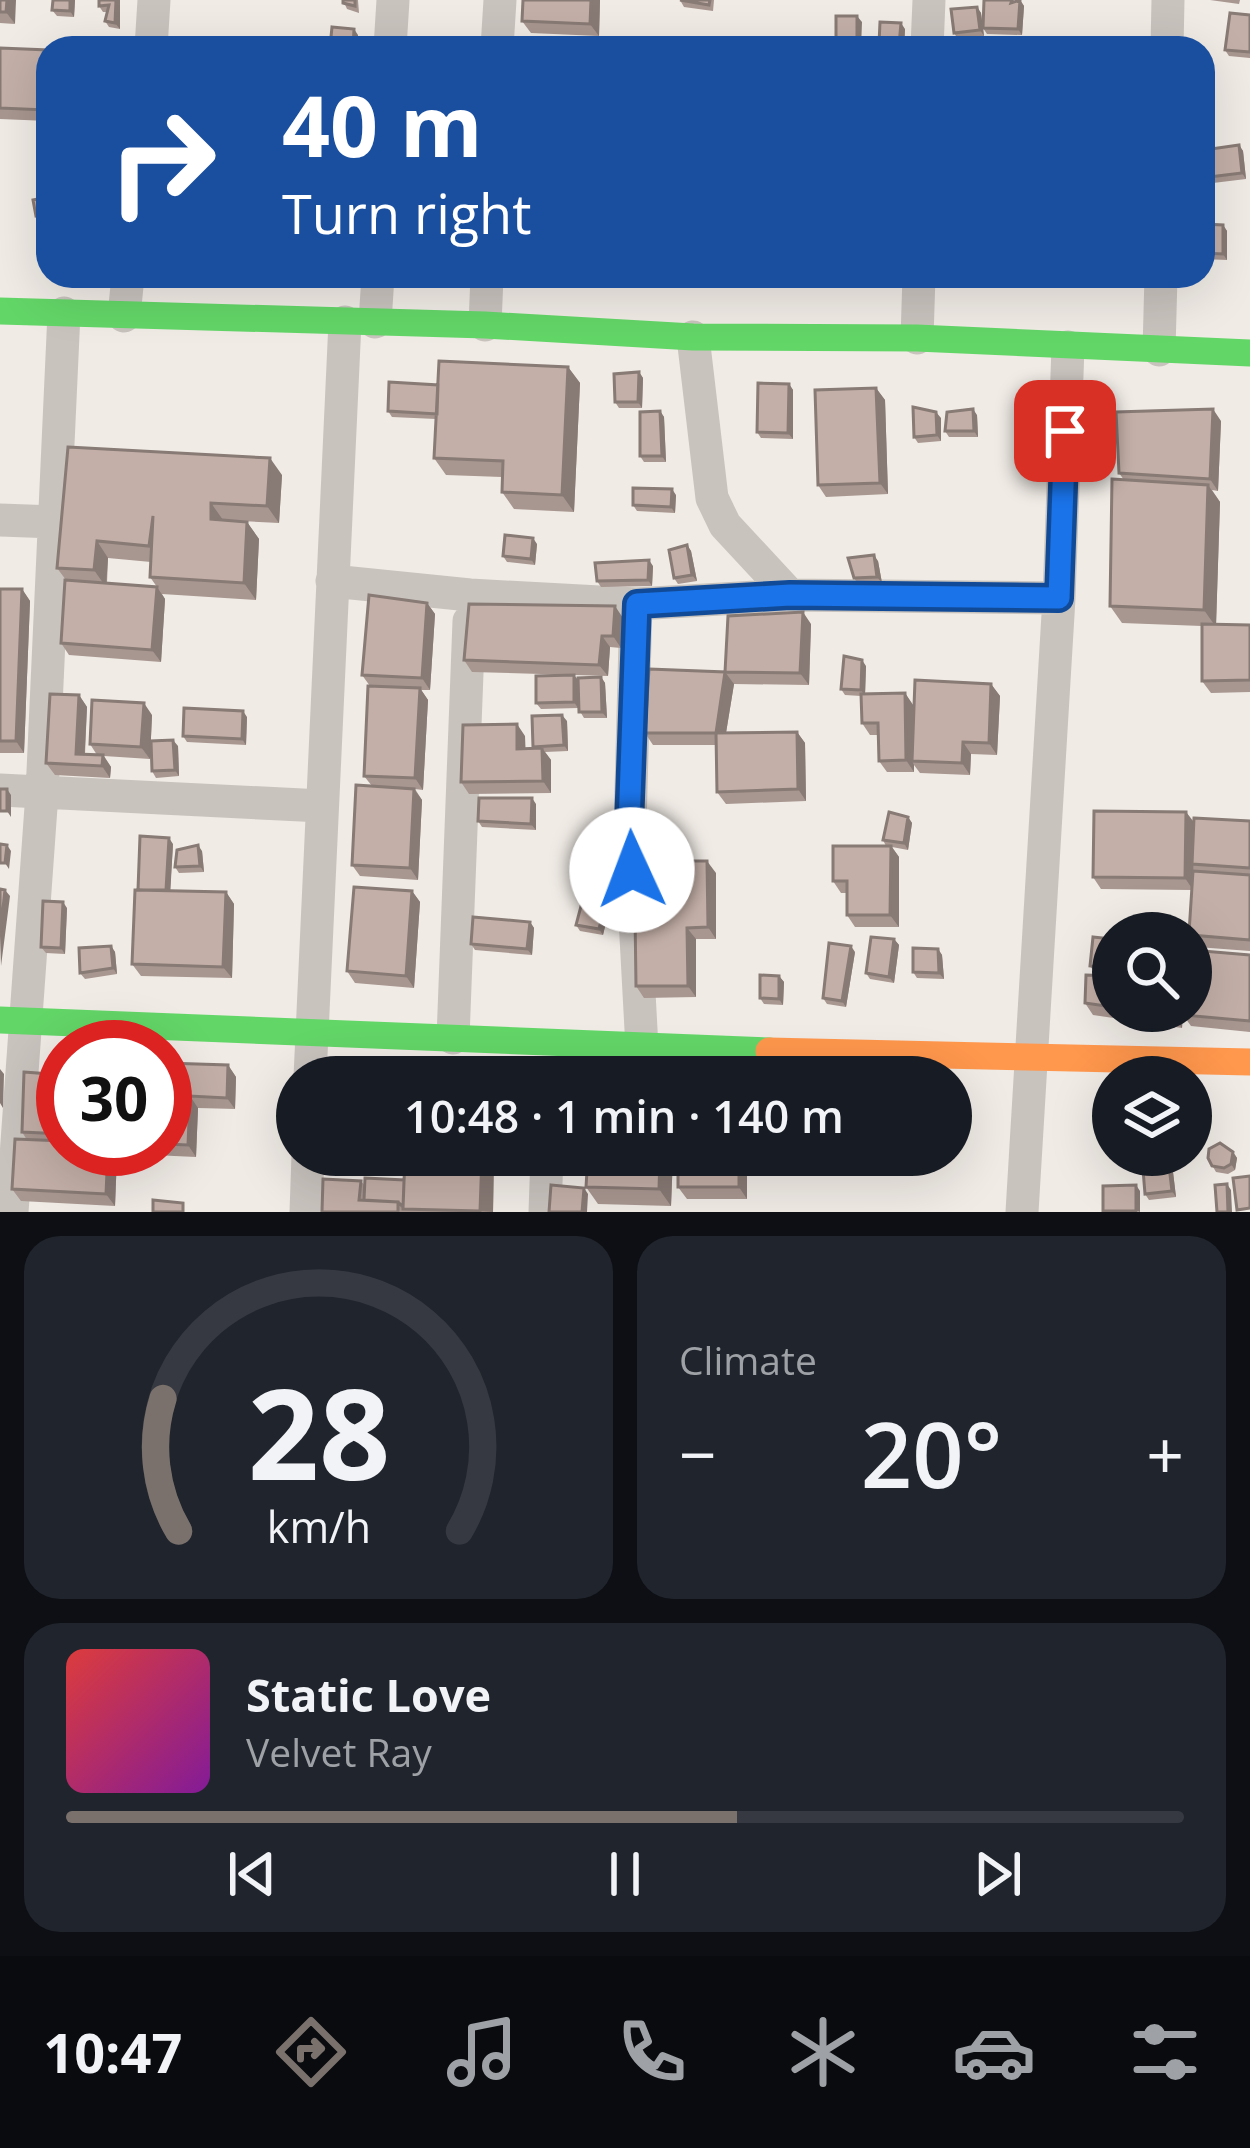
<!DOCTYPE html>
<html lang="en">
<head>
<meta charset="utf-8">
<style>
  body { margin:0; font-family:"Open Sans",sans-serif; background:#20242c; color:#f1f3f6; height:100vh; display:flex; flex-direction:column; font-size:45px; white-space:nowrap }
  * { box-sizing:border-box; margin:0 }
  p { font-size:39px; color:#9ea1a6 }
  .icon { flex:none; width:66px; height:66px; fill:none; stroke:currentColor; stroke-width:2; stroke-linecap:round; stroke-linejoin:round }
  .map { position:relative; height:1212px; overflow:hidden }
  .details { display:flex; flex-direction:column; gap:24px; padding:24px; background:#0d0f14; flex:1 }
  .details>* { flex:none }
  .top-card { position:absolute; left:36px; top:36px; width:1179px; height:252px; border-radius:36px; box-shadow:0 12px 48px #0002; background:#1a4fa0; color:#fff; overflow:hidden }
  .buttons { position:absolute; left:1092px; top:912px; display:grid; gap:24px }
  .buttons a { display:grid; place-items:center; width:120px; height:120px; border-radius:50%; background:#171b24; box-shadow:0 12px 48px #0002; font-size:60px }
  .speed { position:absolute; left:36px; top:1020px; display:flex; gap:24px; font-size:60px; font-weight:700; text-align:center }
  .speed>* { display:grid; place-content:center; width:156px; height:156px; border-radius:50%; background:#171b24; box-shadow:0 12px 48px #0002; line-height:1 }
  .speed .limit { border:18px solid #d22; background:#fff; color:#111 }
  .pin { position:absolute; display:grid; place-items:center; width:102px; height:102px; color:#fff; margin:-51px; border-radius:24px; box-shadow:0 6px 18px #0006 }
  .me { position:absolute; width:132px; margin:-66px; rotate:358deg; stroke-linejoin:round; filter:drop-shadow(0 0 9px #0008) }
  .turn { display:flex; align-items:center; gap:42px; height:252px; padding:0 48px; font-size:54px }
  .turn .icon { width:156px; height:156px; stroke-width:2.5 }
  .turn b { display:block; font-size:84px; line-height:102px }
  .big { font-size:90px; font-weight:600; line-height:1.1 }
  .details .card { flex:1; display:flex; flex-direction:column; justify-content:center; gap:18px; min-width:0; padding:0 42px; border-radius:36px; background:#20242c }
  .details .dial { align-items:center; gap:0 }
  .dial svg { height:312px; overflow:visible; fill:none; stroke:#363941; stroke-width:7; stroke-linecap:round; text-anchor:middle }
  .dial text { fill:#f1f3f6; stroke:none }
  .song { display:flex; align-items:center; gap:36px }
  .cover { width:144px; height:144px; border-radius:18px; background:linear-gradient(135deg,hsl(0 70% 55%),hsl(290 70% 35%)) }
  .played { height:12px; border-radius:6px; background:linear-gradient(90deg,#7a716c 60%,#363941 60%) }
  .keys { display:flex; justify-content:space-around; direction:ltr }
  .heat { display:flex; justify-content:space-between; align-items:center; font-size:66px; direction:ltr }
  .details .tiles { flex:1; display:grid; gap:24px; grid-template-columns:1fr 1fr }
  .card:last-child { grid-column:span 2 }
  .trip { position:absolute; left:276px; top:1056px; width:696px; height:120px; border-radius:60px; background:#171b24; box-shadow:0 12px 48px #0002; font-weight:600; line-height:120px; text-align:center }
  .dock { display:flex; height:192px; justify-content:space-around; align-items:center; background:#090b0e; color:#9ea1a6 }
  .dock .icon { width:84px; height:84px }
  .dock .selected { color:#7a716c }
  .dock b { font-size:54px; color:#f1f3f6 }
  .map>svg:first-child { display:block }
</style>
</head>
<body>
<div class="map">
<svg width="1250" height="1212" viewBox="0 0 1250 1212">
  <rect width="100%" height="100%" fill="#f0ebe5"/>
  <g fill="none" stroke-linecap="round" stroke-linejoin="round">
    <path stroke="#c9c3be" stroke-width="33" d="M151,48L154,0
      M390,48L393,0
      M497,48L500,0
      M927,48L929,0
      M1167,48L1168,0
      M124,316L128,276
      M375,322L378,276
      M485,325L487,276
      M693,337L712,498L725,525L790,595
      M917,338L919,276
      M1159,350L1161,276
      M0,520L55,522
      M332,581L470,595L636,604L790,595L1059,598
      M636,604L630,826L642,1048
      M0,790L322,806
      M453,1038L469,621
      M310,1077L345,322
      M12,1212L42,793L64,313
      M306,1212L308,1155
      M545,1212L547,1155
      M1022,1212L1059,598L1068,347"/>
    <path stroke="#63d668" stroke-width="27" d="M0,311L485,325L693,337L917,338L1250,353
      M0,1020L769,1051"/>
    <path stroke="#ff974d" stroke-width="27" d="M769,1051L1250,1062"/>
  </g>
  <path fill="#a89690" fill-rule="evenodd" d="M0,0L15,24L0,23Z
    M53,0H75L74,17L57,16L52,10Z
    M99,0H120V29L109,27L105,21L107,12H103L99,6Z
    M343,0H358L359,13L347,9Z
    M600,0L599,36L531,33L522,21Z
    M680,0H714L713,11L684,7Z
    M1020,0L1024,6L1022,35L987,34L983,28Z
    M1210,0H1240L1239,4Z
    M977,7L981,13L984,36L958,39L954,33Z
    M1250,15V58L1229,56L1225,50Z
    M905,29L904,48H881L879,44Z
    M0,48L48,50V121L0,119Z
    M1239,145L1243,151L1246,179L1213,183L1209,177Z
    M48,197V220L40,222L36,216Z
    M1203,224L1223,225L1227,231V260L1203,259Z
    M568,367L580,383L574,512L514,509L502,492V477L446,475L434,458L436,419L392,417L388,411L438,385Z
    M639,372L643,378L642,408H619L615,402Z
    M789,384L793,390V439L761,438L757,432Z
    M876,388L885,400L888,494L826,497L818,485Z
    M660,411L664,417L666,462H644L640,456Z
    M977,415L978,437H949L945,431Z
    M941,418V441L918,443L914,437Z
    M1221,421L1218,491L1212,490L1220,502L1216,624L1250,625V692L1211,693L1202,681V626L1122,623L1110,606L1124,480L1119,473Z
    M68,447L282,475L279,523L223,520L247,522L259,539L256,600L162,594L165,599L161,662L69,655L61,643L66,580L57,568ZM108,558L151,562L150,577L157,587L107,583Z
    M676,495L675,513L637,511L633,505Z
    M537,544L535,565L507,562L503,556Z
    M687,545L691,551L697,581L678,584L674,578Z
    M878,561L882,583L858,584L854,578Z
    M653,566L652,586L601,587L597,581Z
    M0,589H22L30,601L24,753H0Z
    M427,603L435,614L430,690H421L428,700L423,790L415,789L422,800L418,880L360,876L352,865L372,786L364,776L370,686L362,675Z
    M623,618L621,648L610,647L608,676L472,672L464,660Z
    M811,624L809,685L734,684L726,733L797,732L805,743L806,801L726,804L717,792L716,745H653L645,733L725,672Z
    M866,666L865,694L905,693L913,705L991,684L1000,696L997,755L971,754L970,775L920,773L914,765V772H887L879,761V735H870L862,723L861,696L845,695L841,689Z
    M601,677L605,683L607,718H584L578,708L541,709L536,703L578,680Z
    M79,695L87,707L85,754L97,755L90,744L152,715L150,759L104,756L111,767L110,778L55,775L46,763Z
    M247,717L246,745L187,742L183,736Z
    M567,721L568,751L545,752L551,760V793L469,794L461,782L525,736V749L534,748L533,747Z
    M178,746L179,776L156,778L152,771Z
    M536,804V830L482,827L478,821Z
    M1186,812L1194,822L1250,821V951L1197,947L1191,939L1192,890L1101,889L1093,877Z
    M908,817L912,823L908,850L892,847L899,857V927H855L847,915V893H841L833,881L886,846L883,840Z
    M173,844L170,891L226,892L234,904L232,978L141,976L132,964Z
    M202,851L204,872L179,873L175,867Z
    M716,873V939H696V997L644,998L636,986L655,912Z
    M412,891L420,902L414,988L355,983L347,971Z
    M67,908L65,954L46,953L41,947Z
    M608,914L603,935L580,931L576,925Z
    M530,922L534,928L532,955L475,950L471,944Z
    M894,939L899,945L894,983L870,979L866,973Z
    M1113,939V1011H1183L1182,1028L1093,1015L1085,1003L1097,975L1090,966Z
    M111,946L115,952L117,974L85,979L80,973Z
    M938,949L942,955L944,979L917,978L913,972Z
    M855,952L846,1007L827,1004L823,998Z
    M1250,955V1032L1191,1026L1183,1015Z
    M779,976L784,982L783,1005L764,1004L760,998Z
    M165,1063L228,1065L236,1077L235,1109L198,1108L196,1157L132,1154L129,1149H165Z
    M63,1075V1149L117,1155L115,1206L21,1201L12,1189L27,1140L22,1132Z
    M1233,1152L1237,1158L1235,1170L1228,1174L1216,1172L1208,1158Z
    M405,1155H494L493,1212H322L361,1181L365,1186L404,1180Z
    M673,1155L671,1206L598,1204L586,1187Z
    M747,1155V1199H687L678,1187Z
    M1169,1166L1173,1172L1176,1197L1149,1200L1145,1194Z"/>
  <path fill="#887a75" d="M7,0H16L15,24L6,12Z
    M70,0H75L74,17L70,11Z
    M116,0H120V29L115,23Z
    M591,0H600L599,36L590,24Z
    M1020,0L1024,6L1022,35L1018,29Z
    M977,7L981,13L984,36L980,30Z
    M857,16L862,22L861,48H857Z
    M901,23L905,29L904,48L899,45Z
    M354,29L358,35V48H353Z
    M1239,145L1243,151L1246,179L1242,173Z
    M1223,225L1227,231V260L1223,254Z
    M568,367L580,383L574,512L562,495Z
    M639,372L643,378L642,408L638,402Z
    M789,384L793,390V439L788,433Z
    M876,388L885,400L888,494L880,483Z
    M973,409L977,415L978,437L974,431Z
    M1213,409L1221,421L1218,491L1210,479Z
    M660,411L664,417L666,462L662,456Z
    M936,412L941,418V441L937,435Z
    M270,458L282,475L279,523L267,506Z
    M1208,485L1220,502L1216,627L1204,610Z
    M672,489L676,495L675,513L671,507Z
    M211,503L223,520L211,519Z
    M247,522L259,539L256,600L244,583Z
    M533,538L537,544L535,565L531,559Z
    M97,541L108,558L106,587L94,570Z
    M687,545L691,551L697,581L692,575Z
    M874,555L878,561L882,583L877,577Z
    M649,560L653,566L652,586L648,580Z
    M157,587L165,599L161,662L152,650Z
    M22,589L30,601L24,753L16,741Z
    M427,603L435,614L430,690L422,678Z
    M615,606L623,618L621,648L613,636Z
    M803,612L811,624L809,685L800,673Z
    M602,636L610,647L608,676L599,665Z
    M862,660L866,666L865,696L861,690Z
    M725,672L734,684L724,745L716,733Z
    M574,675L579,681L578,708L574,702Z
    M601,677L605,683L607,718L602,712Z
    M991,684L1000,696L997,755L989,743Z
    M420,688L428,700L423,790L415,778Z
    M905,693L913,705L912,761L914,765V772L906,760Z
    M79,695L87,707L84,766L76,754Z
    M144,703L152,715L150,759L141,747Z
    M243,711L247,717L246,745L242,739Z
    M562,715L567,721L568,751L564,745Z
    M517,724L525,736L526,761L517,749Z
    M797,732L805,743L806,801L798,789Z
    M173,740L178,746L179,776L175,770Z
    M963,742L971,754L970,775L962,763Z
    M542,748L551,760V793L543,781Z
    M103,755L111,767L110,778L102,766Z
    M7,789L11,795V817L7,811Z
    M414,789L422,800L418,880L410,868Z
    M532,798L536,804V830L531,824Z
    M1186,812L1194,823L1193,890L1185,878Z
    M908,817L912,823L908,850L904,843Z
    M169,838L173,844L170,897L166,891Z
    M7,845L11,851L9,869L5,863Z
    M198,845L202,851L204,872L200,866Z
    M891,846L899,857V927L890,915Z
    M707,861L716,873V939L708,927Z
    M5,890L10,896L1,966L0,936Z
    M412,891L420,902L414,988L406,976Z
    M226,892L234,904L232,978L223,967Z
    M63,902L67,908L65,954L61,948Z
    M604,908L608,914L603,935L599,929Z
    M530,922L534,928L532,955L527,949Z
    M687,928L696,939V997L688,986Z
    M894,939L899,945L894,983L889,977Z
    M111,946L115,952L117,974L113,968Z
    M851,946L855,952L846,1007L842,1001Z
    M938,949L942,955L944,979L939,973Z
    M779,976L784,982L783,1005L779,999Z
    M1174,1011H1183L1182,1028L1174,1017Z
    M228,1065L236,1077L235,1109L227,1098Z
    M0,1069L4,1074L3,1108L0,1103Z
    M190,1096L198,1108L196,1157L188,1145Z
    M108,1149H113L117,1155L115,1206L106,1194Z
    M1233,1152L1237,1158L1235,1170L1231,1164Z
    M482,1155H494L493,1212L480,1211Z
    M660,1155H673L671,1206L659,1189Z
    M739,1155H747V1199L739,1187Z
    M1169,1166L1173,1172L1176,1197L1172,1191Z
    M1227,1184L1231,1190L1232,1212H1228Z
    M1136,1185L1140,1191V1212L1136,1211Z
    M584,1188L588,1194L587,1212H582Z"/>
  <path fill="#c3afa7" stroke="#887a75" stroke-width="3" d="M0,0H7L6,12H0Z
    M53,0H70V11L52,10Z
    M99,0H116L115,23L105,21L109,5L99,6Z
    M343,0H355V6L343,3Z
    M523,0H591L590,24L522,21Z
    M680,0H710L709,5Z
    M984,0H1012L1011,3L1020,0L1018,29L983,28Z
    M977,7L980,30L954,33L951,9Z
    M1230,13L1250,15V52L1225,50Z
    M836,16H857V48L836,47Z
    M880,22L901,23L899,45L879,44Z
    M332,27L354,29L353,48L330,47Z
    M308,41L309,48H285V44Z
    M0,48L48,50L46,110L0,108Z
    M1239,145L1242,173L1209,177L1204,150Z
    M48,197V214L36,216L33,200Z
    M1203,224L1223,225V254L1203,253Z
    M439,361L568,367L562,495L502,492L503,461L434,458Z
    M639,372L638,402H615L614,374Z
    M389,382L438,385L437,414L388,411Z
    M758,383L789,384L788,433L757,432Z
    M876,388L880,483L818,485L815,390Z
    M913,407L936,412L937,435L914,437Z
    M973,409L974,431H945L947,412Z
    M1213,409L1210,479L1119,473L1116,412Z
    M660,411L662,456H640V412Z
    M68,447L270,458L267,506L211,503V519L247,522L244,583L150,577L153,516L149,546L97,541L94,570L57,568Z
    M1112,479L1208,485L1204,610L1110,606Z
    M633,488L672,489L671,507L633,505Z
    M505,535L533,538L531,559L503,556Z
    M687,545L692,575L674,578L669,550Z
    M874,555L877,577L854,578L848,558Z
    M649,560L648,580L597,581L595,563Z
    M65,580L157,587L152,650L61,643Z
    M0,589H22L16,741H0Z
    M369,595L427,603L422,678L362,675Z
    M469,604L615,606L613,636H602L599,665L464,660Z
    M803,612L800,673L725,672L728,616Z
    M1202,624L1250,625V680L1202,681Z
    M844,656L862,660L861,690L841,689Z
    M649,669L725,672L716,733H645Z
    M574,675V702L536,703V676Z
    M601,677L602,712H579L578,678Z
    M915,680L991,684L989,743L963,742L962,763L912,761Z
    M368,686L420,688L415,778L364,776Z
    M905,693L906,760L879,761L878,723H862L861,694Z
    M50,694L79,695L76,754L103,755L102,766L46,763Z
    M92,700L144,703L141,747L90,744Z
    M184,708L243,711L242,739L183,736Z
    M562,715L564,745L533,747L532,716Z
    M517,724V749L542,748L543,781L461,782L463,725Z
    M797,732L798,789L717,792L716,733Z
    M173,740L175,770L152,771L151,741Z
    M356,785L414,789L410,868L352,865Z
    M0,789H7V811H0Z
    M479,798H532L531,824L478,821Z
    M1094,811L1186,812L1185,878L1093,877Z
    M889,812L908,817L904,843L883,840Z
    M1194,818L1250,821V868L1192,864Z
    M140,836L169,838L166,890H138Z
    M0,844L7,845L5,863H0Z
    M198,845L200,866L175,867L177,850Z
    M833,846H891L890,915H847V881H833Z
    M654,861H707L708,927L687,928L688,986H636L635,913L655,912Z
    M1193,871L1250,875V940L1191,935V933H1189Z
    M354,887L412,891L406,976L347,971Z
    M0,889L5,890L0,936Z
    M135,890L226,892L223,967L132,964Z
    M43,901L63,902L61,948L41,947Z
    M581,906L604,908L599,929L576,925Z
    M473,917L530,922L527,949L471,944Z
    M871,937L894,939L889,977L866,973Z
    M1093,937L1113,939V968L1090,966Z
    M829,943L851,946L842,1001L823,998Z
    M111,946L113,968L80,973L79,948Z
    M913,948L938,949L939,973L913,972Z
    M1191,950L1250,955V1021L1183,1015V1011H1191Z
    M760,975L779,976V999L760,998Z
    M1086,975L1113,976V1007L1085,1003Z
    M1137,1011H1174V1017Z
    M165,1063L228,1065L227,1098L190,1096L188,1145L165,1144Z
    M24,1072L63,1075V1134L22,1132Z
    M15,1139L63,1141V1149H108L106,1194L12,1189Z
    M1220,1143L1233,1152L1231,1164L1224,1168L1212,1166L1208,1158L1209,1149Z
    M405,1155H482L480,1211L403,1209Z
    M588,1155H660L659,1189L586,1187Z
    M678,1155H739V1187H678Z
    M1169,1166L1172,1191L1145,1194L1143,1169Z
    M1250,1176V1208L1237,1210L1233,1178Z
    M365,1178L404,1180L403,1207L398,1202L364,1200Z
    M323,1179L361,1181L359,1200L398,1202V1212H322Z
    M1227,1184L1228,1212H1217L1215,1185Z
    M551,1185L584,1188L582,1212H549Z
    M1136,1185V1211H1103V1186Z
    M153,1200L183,1203V1212H153Z"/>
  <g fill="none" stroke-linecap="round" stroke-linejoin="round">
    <g stroke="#114b97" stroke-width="30">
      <path id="route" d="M632,870L629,826L637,604L790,595L1059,598L1065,431"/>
    </g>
    <use href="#route" stroke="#1a73e8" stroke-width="21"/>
  </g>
</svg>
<div class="buttons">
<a><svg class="icon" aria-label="search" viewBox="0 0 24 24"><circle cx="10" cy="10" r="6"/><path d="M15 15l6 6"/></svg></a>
<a><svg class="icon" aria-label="layers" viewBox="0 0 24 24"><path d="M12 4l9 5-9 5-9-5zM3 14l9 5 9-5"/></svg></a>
</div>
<div class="speed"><div class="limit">30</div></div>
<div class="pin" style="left:1065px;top:431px;background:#d93025"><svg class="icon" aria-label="arrive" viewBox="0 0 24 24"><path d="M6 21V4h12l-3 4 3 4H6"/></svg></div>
<svg class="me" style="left:632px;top:870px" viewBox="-20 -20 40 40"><circle r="19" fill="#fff"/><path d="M0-13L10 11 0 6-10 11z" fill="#1a73e8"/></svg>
<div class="trip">10:48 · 1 min · 140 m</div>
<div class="top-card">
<div class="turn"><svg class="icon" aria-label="right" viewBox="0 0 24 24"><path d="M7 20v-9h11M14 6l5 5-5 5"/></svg><div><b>40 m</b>Turn right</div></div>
</div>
</div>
<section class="details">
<div class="tiles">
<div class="card dial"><svg viewBox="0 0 100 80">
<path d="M14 69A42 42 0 1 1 86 69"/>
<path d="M14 69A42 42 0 0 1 10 35" stroke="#7a716c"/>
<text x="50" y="56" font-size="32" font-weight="700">28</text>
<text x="50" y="72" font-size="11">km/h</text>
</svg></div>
<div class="card"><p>Climate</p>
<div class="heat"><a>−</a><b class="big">20°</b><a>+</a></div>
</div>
<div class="card">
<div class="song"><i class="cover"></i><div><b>Static Love</b><p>Velvet Ray</p></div></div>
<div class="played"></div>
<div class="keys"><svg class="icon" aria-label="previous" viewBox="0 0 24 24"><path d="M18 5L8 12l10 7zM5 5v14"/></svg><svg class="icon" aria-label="pause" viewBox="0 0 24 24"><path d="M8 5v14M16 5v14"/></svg><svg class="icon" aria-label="next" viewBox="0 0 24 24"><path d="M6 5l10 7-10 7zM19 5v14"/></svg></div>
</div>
</div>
</section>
<nav class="dock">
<b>10:47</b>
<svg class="icon selected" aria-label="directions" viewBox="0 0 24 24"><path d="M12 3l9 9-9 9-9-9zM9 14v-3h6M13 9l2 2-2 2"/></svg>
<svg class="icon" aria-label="music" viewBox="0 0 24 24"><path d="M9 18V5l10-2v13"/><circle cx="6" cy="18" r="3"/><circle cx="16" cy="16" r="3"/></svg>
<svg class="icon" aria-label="phone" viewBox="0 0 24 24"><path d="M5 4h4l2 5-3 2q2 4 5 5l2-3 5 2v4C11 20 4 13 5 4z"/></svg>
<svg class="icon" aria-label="climate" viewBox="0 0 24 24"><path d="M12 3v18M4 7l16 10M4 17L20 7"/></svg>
<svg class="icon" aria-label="car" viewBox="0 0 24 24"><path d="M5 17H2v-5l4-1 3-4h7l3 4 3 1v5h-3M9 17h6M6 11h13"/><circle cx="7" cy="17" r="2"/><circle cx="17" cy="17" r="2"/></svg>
<svg class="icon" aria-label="filters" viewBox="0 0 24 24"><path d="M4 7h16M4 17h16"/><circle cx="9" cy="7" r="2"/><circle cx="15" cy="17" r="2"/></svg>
</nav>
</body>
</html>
